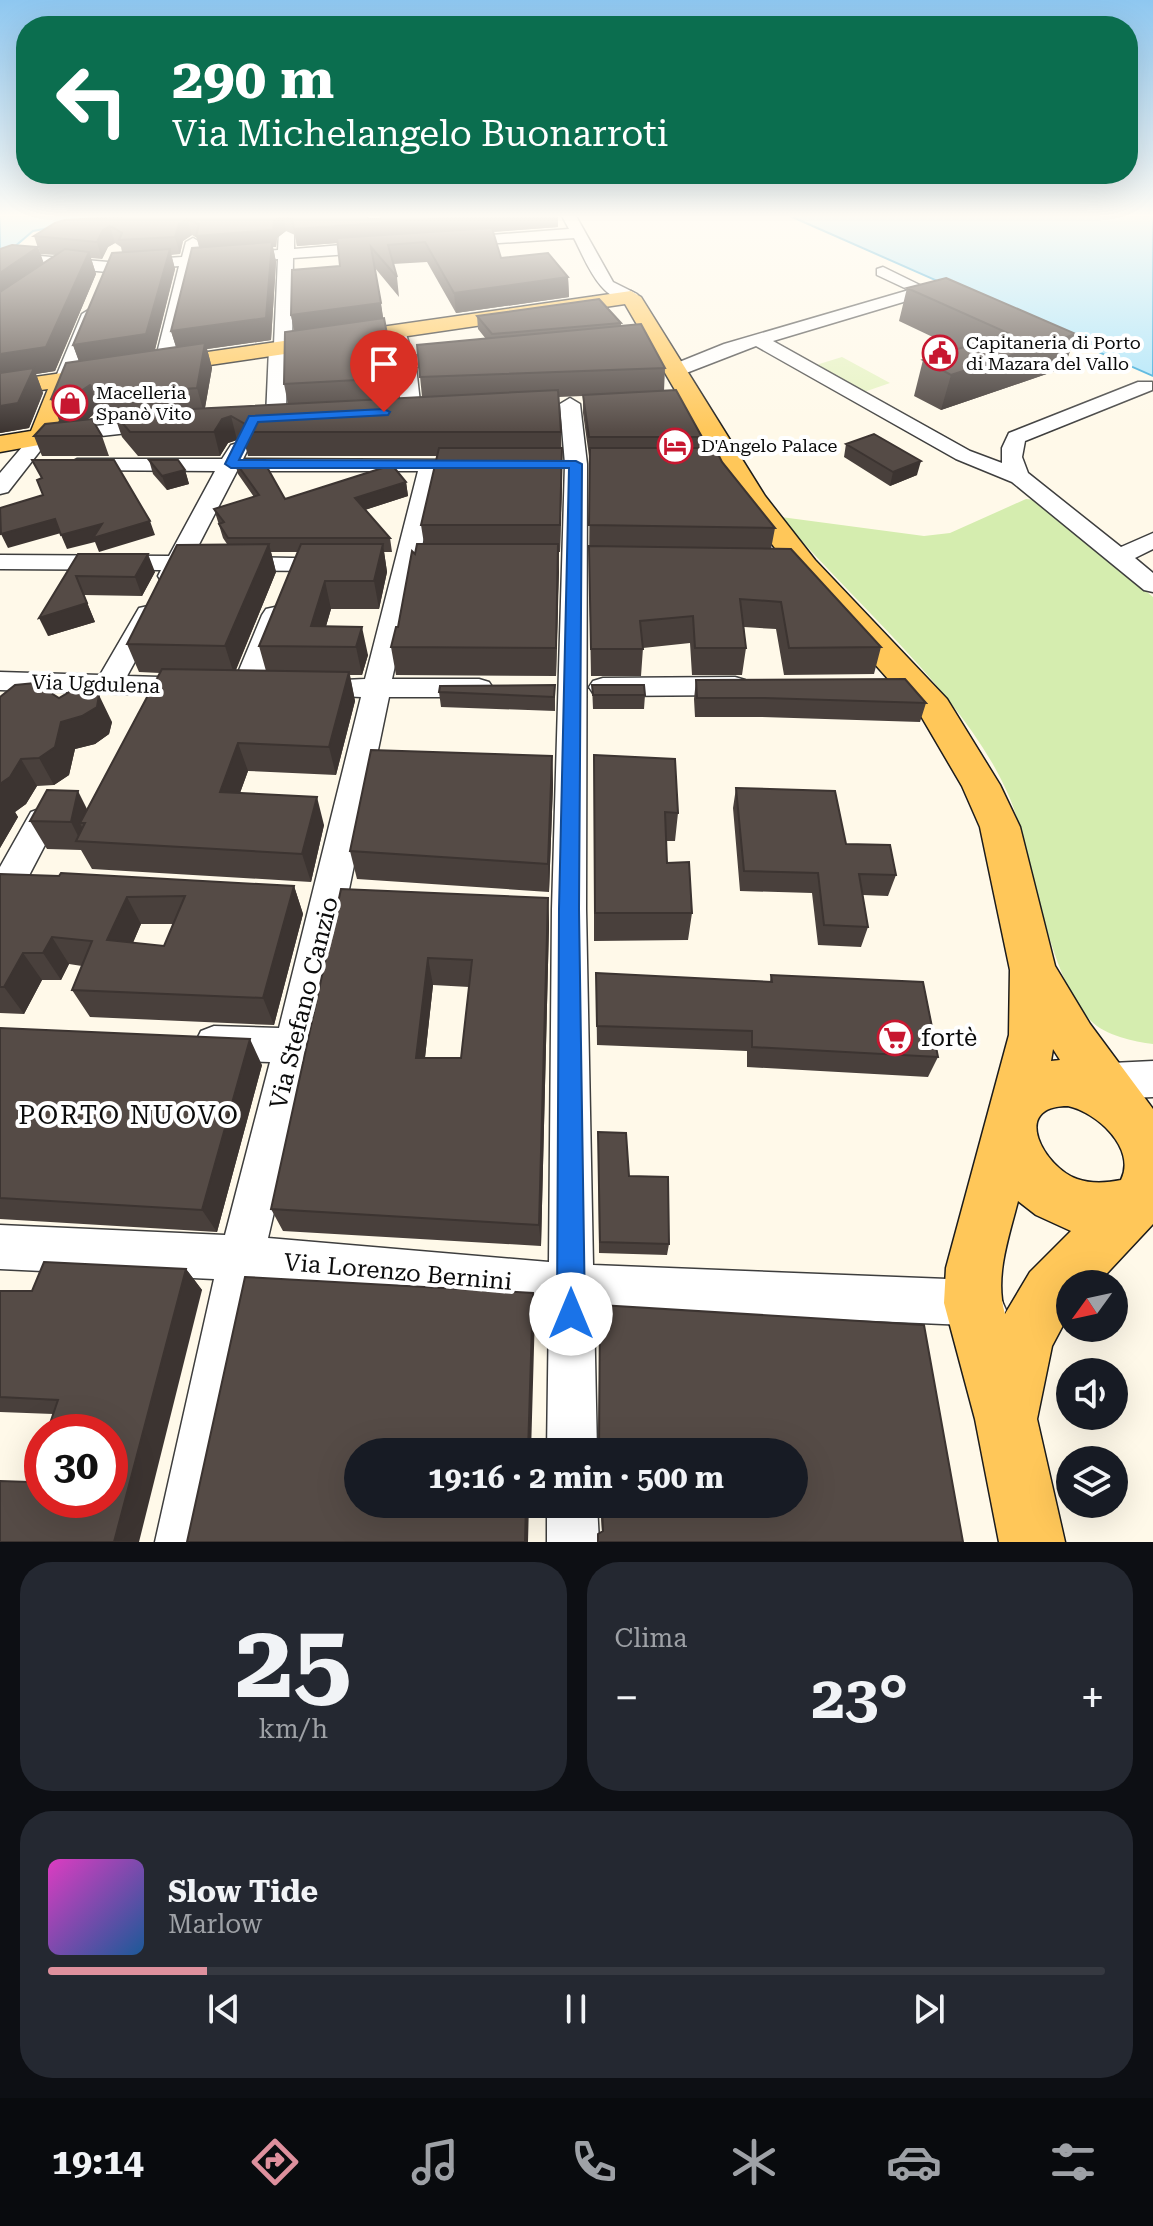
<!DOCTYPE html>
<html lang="it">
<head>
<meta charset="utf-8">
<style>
  body { margin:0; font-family:"Roboto Serif",serif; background:#242831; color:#f1f3f6; height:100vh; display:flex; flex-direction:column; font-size:30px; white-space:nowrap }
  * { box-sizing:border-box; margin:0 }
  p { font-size:26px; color:#9ea1a6 }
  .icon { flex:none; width:44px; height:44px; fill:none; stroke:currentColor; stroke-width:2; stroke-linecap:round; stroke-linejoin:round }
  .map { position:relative; height:1542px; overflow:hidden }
  .details { display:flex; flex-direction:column; gap:20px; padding:20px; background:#0d0f14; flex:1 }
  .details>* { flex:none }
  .hud { position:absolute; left:16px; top:16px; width:1122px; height:168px; border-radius:32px; box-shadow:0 8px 32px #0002; background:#0b6e4f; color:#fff; overflow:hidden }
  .needle { width:52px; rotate:237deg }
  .fabs { position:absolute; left:1056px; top:1270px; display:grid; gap:16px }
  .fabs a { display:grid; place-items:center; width:72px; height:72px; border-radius:50%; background:#171b24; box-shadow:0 8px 32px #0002; font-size:40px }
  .speed { position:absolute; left:24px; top:1414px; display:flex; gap:16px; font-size:40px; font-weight:700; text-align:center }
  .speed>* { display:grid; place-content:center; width:104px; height:104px; border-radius:50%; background:#171b24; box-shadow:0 8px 32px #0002; line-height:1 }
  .speed .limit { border:12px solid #d22; background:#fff; color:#111 }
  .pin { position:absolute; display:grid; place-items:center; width:68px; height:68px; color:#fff; margin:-82px -34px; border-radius:50% 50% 50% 0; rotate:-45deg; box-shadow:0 0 8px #0007 }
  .pin .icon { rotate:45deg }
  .me { position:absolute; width:88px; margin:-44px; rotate:0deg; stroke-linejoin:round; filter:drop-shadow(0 0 6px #0008) }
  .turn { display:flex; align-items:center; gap:28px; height:168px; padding:0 24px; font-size:36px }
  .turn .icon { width:104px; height:104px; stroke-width:2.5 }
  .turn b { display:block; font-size:56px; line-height:68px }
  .big { font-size:60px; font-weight:700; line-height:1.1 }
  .details .card { flex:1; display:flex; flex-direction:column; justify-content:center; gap:12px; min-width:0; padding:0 28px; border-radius:32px; background:#242831 }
  .details .dial { align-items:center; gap:0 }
  .dial b { font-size:104px; line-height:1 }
  .song { display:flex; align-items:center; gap:24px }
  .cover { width:96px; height:96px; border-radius:12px; background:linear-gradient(135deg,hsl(310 70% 55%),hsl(210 70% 35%)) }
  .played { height:8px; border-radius:4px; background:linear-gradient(90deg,#de909d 15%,#363941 15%) }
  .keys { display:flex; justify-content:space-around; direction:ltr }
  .heat { display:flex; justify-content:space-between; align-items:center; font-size:44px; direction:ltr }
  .details .tiles { flex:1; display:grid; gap:20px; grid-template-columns:1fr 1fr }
  .card:last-child { grid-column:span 2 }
  .trip { position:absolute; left:344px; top:1438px; width:464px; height:80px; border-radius:40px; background:#171b24; box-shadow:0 8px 32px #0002; font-weight:700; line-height:80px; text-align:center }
  .menu { display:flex; height:128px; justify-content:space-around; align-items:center; background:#090b0e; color:#9ea1a6 }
  .menu .icon { width:56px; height:56px }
  .menu .selected { color:#de909d }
  .menu b { font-size:36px; color:#f1f3f6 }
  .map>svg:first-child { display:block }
</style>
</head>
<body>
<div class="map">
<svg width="1153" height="1542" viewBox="0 0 1153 1542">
  <rect width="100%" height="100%" fill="#fff9e9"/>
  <path fill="#d5edaf" d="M1026,499L1036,500L1153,597V1044C1134,1042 1105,1035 1091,1021C1045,973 1036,858 1008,794C964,693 852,602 781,517L924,536L950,533Z"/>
  <path fill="#e6f3c2" d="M842,357L890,383L864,392L816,365Z"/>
  <path fill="#a8e4fc" stroke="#28a3d9" stroke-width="2" d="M0,216H115L33,231L0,259Z
    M790,216H1153V376Z"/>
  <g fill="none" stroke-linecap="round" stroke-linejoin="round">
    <g stroke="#3e3e3e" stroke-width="3">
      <path id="minor" d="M280,216H294V249L378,242L386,247L378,252L293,258L292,348L287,352L286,417L276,423L266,417L269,348L274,344L278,259L195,265L172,365L163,371L154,365L179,266L108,272L17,264L9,259L17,254L108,262L182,257L186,242L193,238L200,242L197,256L278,250Z
        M562,216H576L613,282L637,294L639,297L637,300C602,308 586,261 574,238L454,246L447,242L454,238L569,229Z
        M883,267L932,291L930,294L773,341L970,451L1002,463V448L1009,433L1138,382H1152V390L1025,441L1022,457L1028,473L1121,547L1153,533V549L1135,558L1153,573V592L1144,590L1012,482L956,459L756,346L681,375L674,377L665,371L667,367L724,344L909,290L877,275V269Z
        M90,309L98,314L73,379L64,385L57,383L55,379L82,314Z
        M396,326L405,331L413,356L458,352L467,357L458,362L416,367L421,411L411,417L401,411L397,362L387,331Z
        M570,398L580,404L587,464L586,909L593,1265L973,1280L999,1294L1006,1310L999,1326L983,1333L966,1325L594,1309L597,1452H547L549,1306L258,1281L207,1542H155L214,1279L0,1269V1225L225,1235L270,1062L214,1060L201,1055L195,1043L201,1031L214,1026L279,1028L361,697L301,694L297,688L301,682L365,679L418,471H237L193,556L343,559L346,564L343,569L334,571L185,570L179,581H161L158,576L161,570L0,569V555L169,556L215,471L69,470L66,465L77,459H222L231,445L238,443L248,449L243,459L457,460L460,465L457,470L439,471L392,679H479L489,682L493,688L489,694L479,697H389L347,899L268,1238L549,1262L552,909L565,464L560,404Z
        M157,419L167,425L164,429L47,442L8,492L0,494V473L34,433Z
        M148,606L157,608L161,614L127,676L191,678L201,681L205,687L201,693L191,696L0,690V672L100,675L139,608Z
        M275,607L284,609L288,615L260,687L256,693L246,696L236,693L232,687L262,615L266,609Z
        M735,677L745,680L749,686L745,692L735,695L603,696L593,693L589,687L593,681L603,678Z
        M42,808L53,812L58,820L12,908L0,912V867L31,812Z
        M1153,1061V1097L1091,1100L1077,1095L1072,1082L1077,1069L1091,1064Z
        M547,1504H597L599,1542H547Z"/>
    </g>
    <g stroke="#1c1c1c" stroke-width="3">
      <path id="major" d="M631,291L641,297L765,496L815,560L947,699L1000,785L1020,827L1055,966L1090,1024L1153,1109V1224L1097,1284H1070V1312L1052,1346L1037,1419L1065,1542H999L975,1419L944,1303L946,1268L1009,1035L1010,970L980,827L962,786L921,716L793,572L739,500L625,304L73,385L50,443L0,452V436L31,431L48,389L0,396V382ZM1053,1049L1060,1060L1051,1061ZM1068,1106C1096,1112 1137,1148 1121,1180C1107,1183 1091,1184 1077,1179C1045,1168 1009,1106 1068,1106ZM1018,1201L1036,1215L1071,1231L1030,1272L1005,1314C994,1277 1009,1237 1018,1201Z"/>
    </g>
    <use href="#minor" fill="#fff" fill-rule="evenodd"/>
    <use href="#major" fill="#ffc759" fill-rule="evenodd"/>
  </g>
  <path fill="#49403c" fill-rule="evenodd" d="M131,216H367L368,219L558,227L493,232L501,258L568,277L569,297L456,313L427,262L393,264L397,277L399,297L375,268L383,318L395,369L397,399L422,397L417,345L486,339L478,329L477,316L621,323V326L665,368L664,391L702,437L701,448L722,462L775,528L771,549L881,647L874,674L784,675L776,629L744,627L746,648L742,675H692L690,643L643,648L641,676H591L589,572L590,456H589L583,413V396L558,397L561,432L562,474L560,552H559L556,676L396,675L391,647L398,627L415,554L424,544L421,525L437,456H248L245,445L237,440L228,443L220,456H138L122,437L116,420H107L99,410L88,419L102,436L109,456H42L34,436L60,423L51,399L79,361L73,345L122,252L121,247L115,243L108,247L102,259L91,258L96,274L55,371L36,374L43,393L29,428L0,433V249L38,247L43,263L56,255L40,254L34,236ZM286,231L295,235L297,246L337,243L340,266L291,315L294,331L284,384L288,404L205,408L212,368L207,349L271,340L276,262L273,247H276L277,238ZM192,235L197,238L199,247L171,331L176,347L155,350L175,269L171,255L180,254L183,241Z
    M907,288L1076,334L1064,368L941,410L914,396L923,360L958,349L899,321Z
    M846,444L917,475L890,486L844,457Z
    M149,460L185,470L189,484L167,490L153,474Z
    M234,460L285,499L406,482L408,496L365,510L390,538L392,552H384L387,572L379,609H331L326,626L368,655L362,675H350L355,701L336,775L248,771L240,793L324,825L311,882L92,869L81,850L47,849L30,821L87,809L160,673L139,672L127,644L227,544L223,538L214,509L254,497L238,474ZM271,552H298L259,646L266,671L236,670L276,572Z
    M78,554L155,572L142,596L84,595L95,622L48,636Z
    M696,680L926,703L920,722L761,717H695L694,699Z
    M555,685V711L441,707L439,692Z
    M592,685L645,695L644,709H593Z
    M0,697L59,698L112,722L109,734L95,744L75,749L69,775L54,785L37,786L26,804L15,812L18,817L0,848Z
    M594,755L678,813L675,841H666L667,863L692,913L688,940L594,941Z
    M552,756L553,785L549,892L357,879L350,851Z
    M736,788L846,844L896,875L888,896L863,895L868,927L861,947L818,945L812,893L740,891L733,808Z
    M0,874L294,886L303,914L274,1025L90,1017L72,990L82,966L69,964L61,980H42L24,1014L0,1013ZM141,924H173L164,946L133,943Z
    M341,889L548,898L549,925L541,1246L283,1231L271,1209ZM433,985L469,987L461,1058H425Z
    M596,973L770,982L771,975L938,1057L928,1077L747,1067V1051L597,1045Z
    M0,1028L262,1065L217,1232L0,1219Z
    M598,1132L629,1176L669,1244L667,1255L599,1253Z
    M186,1269L202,1290L30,1482L53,1414L0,1412V1291H32Z
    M600,1305L963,1542L602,1532L600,1504H794V1452H598Z"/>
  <path fill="#3c3431" d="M281,216H283L286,231L277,238L276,247H273L276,262L271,340L207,349L212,368L204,413L197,388L178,353L171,331L201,253L196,236Z
    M477,216H558V227L297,246L294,229Z
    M187,219L192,235L183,241L180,254L175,237L179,224Z
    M110,226L115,243L108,247L102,259L97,242L103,230Z
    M38,247L46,269L0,301V273Z
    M170,249L175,269L153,357L81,367L73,345Z
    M89,252L96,274L55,371L36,374L43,393L29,428L0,433V354Z
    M568,277L569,297L456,313L454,293Z
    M381,303L384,324L295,336L291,315Z
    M1076,334L1064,368L941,410L951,375Z
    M90,385L99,410L88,419L89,421L61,424L51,399L78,393Z
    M231,416L237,440L228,443L220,456L214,432L222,419Z
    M562,448V474L560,552V525Z
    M921,461L917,475L890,486L893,472Z
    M185,470L189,484L167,490L162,476Z
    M406,482L408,496L358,512L355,498Z
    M55,519L61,533L8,548L1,534Z
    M150,521L155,535L99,552L95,542L67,549L61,535L102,524Z
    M269,544L276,572L234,674L225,646Z
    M383,544L387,572L379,609L374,581Z
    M558,544L559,572L556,676V648Z
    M148,554L155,572L142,596L135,577Z
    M76,576L95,622L48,636L39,618Z
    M325,581L331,609L320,647L311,626Z
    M362,627L368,655L362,675L356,647Z
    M349,672L355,701L336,775L329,747Z
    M99,695L112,722L109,734L95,744L75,749L69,775L54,785L39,758L61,722Z
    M238,743L248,771L230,820L220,792Z
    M552,756L553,785L549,892L548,864Z
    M21,759L37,786L26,804L15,812L18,817L0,848V784Z
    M78,791L92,819L80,823L88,839L81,842L71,822Z
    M317,797L324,825L311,882L302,854Z
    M294,886L303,914L274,1025L263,998Z
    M127,897L141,924L122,967L107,940Z
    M548,898L549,925L541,1246L539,1225Z
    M52,937L69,964L61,980L43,953Z
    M23,953L42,980L24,1014L4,987Z
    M428,958L433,985L422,1084L416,1058Z
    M250,1039L262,1065L217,1232L202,1210Z
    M186,1269L202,1290L139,1542H114Z
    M533,1293L535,1313L531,1452H528Z
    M526,1504H529L528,1542H525Z"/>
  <path fill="#554b46" stroke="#3c3431" stroke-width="2" fill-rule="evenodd" d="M131,216H281L274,221L273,230L196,236L199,224L187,219L179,224L175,237L119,240L122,233L110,226L103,230L97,242L34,236L55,223L65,220Z
    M285,216H367L368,219H380L382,216H477L294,229L292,219Z
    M492,228L501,258L548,253L568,277L454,293L425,242L388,245L397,277L371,247L381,303L291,315L292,270L340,266L337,238Z
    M272,242L266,318L171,331L192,248Z
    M12,245L38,247L0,273V249Z
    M65,249L89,252L46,347L0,354V292Z
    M170,249L146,334L73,345L112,253Z
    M946,278L1076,334L951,375L923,360L1008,333L907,288Z
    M599,299L621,323L492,334L477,316Z
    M384,318L389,345H391L394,378L284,384L285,332Z
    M641,324L665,368L420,377L417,345Z
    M205,343L197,388L98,395L90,385L78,393L79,396L51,399L66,363Z
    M34,368L18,403L0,406V373Z
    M558,390L561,432H242L245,424L231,416L222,419L214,432H130L114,413Z
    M676,390L702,437H589L583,395Z
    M92,419L102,436H34L45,424Z
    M874,434L921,461L893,472L846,444Z
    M439,448H562L560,525H421Z
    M590,448H715L722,462L775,528L589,525Z
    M32,460H114L150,521L93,538L102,524L61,535L55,519L1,534L0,508L43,495L37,480L42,478Z
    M149,460H178L185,470L162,476Z
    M234,460H263L285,499L392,465L406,482L355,498L390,538H228L219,524L224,522L214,509L259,495Z
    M269,544L225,646L127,644L177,545Z
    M301,544H383L374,581H325L311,626L362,627L356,647L259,646Z
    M417,544H558L556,648L391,647L396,627H398L412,551L415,554Z
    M589,546L791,549L881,647L789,648L781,602L740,599L746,648H695L693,616L640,621L643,649H591Z
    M78,554H148L135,577L76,576L87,603L39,618Z
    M162,669L349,672L329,747L238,743L220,792L317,797L302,854L76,841L85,823H80Z
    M905,679L926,703L764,698H697L696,680Z
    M35,683L59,698L71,691L88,688L99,695L97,707L82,716L61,722L55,747L39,758L21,759L10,777L0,784V697L15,685Z
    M555,685L554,697L439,692L440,686Z
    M592,685H644L645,695H593Z
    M371,750L552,756L548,864L350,851Z
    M594,755L675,759L678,813L665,812L667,863L689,862L692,913H595Z
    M736,788L835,791L846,844L890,845L896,875L859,874L868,927L824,925L818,873L744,871Z
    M47,790L78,791L71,822L30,821Z
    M61,873L294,886L263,998L72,990L92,941L52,937L43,953H23L4,987H0V874L59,876ZM185,896L164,946L107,940L127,897Z
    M341,889L548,898L539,1225L271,1209ZM428,958L472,960L461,1058H416Z
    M596,973L772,982L771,975L923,982L938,1057L752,1047V1031L597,1026Z
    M0,1028L250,1039L202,1210L0,1198Z
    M598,1132L626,1133L629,1176L668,1177L669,1244L600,1242Z
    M44,1262L186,1269L114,1542H0V1481L30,1482L42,1446V1500H110V1432H47L58,1400L0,1397V1291H32Z
    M245,1277L533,1293L528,1452H358V1504H526L525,1542H187Z
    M600,1305L924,1325L963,1542H598V1534L603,1531L602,1504H794V1452H599Z"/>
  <linearGradient id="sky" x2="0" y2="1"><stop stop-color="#8ec7f0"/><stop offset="0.5" stop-color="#fffcf5"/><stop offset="1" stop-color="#fffcf5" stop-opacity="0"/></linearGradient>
  <rect width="1153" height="432" fill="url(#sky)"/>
  <path fill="#1a73e8" stroke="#114b97" stroke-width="2" d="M384,409L390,412L388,415L258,422L239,460L576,461L582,464L579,909L585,1314L581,1324L571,1328L561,1324L557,1314L559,909L569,468H231L225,464L249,416Z"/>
  <defs>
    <g id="civic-ring" transform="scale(1.8)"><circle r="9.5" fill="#fff" stroke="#c71730" stroke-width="1.5"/><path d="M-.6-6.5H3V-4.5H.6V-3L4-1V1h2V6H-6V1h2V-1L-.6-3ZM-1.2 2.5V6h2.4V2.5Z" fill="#c71730"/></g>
    <g id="shop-ring" transform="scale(1.8)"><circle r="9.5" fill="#fff" stroke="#c71730" stroke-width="1.5"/><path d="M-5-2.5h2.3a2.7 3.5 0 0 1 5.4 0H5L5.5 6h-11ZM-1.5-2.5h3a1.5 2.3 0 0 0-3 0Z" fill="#c71730"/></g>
    <g id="hotel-ring" transform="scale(1.8)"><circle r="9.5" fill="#fff" stroke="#c71730" stroke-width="1.5"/><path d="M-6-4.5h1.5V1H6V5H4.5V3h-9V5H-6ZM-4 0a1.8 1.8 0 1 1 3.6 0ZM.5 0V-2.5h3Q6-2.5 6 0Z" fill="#c71730"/></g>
    <g id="supermarket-ring" transform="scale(1.8)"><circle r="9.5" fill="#fff" stroke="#c71730" stroke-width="1.5"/><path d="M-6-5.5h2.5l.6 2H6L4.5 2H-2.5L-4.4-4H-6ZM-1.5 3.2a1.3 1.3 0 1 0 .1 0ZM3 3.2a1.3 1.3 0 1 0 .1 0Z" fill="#c71730"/></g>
  </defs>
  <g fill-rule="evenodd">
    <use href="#civic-ring" x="940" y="353"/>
    <use href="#shop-ring" x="70" y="403"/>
    <use href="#hotel-ring" x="675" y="446"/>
    <use href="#supermarket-ring" x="895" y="1038"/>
  </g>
  <g text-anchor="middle" stroke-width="8" stroke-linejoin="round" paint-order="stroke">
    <g font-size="18" fill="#0b0b0b" stroke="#fff" text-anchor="start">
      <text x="966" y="349">Capitaneria di Porto<tspan x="966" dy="21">di Mazara del Vallo</tspan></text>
      <text x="96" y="399">Macelleria<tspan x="96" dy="21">Spanò Vito</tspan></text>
      <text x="701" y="452">D'Angelo Palace</text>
    </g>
    <g font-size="20" fill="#0b0b0b" stroke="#fff">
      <text transform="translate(96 684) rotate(2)" y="7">Via Ugdulena</text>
    </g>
    <g font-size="24" fill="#0b0b0b" stroke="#fff">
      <text transform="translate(304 1003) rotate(-76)" y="8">Via Stefano Canzio</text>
      <text transform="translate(398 1272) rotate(5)" y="8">Via Lorenzo Bernini</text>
    </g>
    <g font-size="24" fill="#0b0b0b" stroke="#fff" text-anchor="start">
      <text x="921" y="1046">fortè</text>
    </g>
    <g font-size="26" letter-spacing="2" fill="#0b0b0b" stroke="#fff">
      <text x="129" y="1124">PORTO NUOVO</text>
    </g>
  </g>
</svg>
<div class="fabs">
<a><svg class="needle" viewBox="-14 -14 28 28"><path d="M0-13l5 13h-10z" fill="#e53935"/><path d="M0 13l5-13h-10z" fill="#9ea1a6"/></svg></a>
<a><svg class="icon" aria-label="sound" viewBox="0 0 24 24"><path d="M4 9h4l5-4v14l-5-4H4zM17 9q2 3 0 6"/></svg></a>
<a><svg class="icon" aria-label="layers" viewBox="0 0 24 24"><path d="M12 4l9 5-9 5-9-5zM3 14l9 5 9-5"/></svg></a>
</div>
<div class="speed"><div class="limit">30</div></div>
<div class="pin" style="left:384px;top:412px;background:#d93025"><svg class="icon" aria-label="arrive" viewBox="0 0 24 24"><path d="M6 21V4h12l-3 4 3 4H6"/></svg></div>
<svg class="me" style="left:571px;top:1314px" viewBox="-20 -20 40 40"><circle r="19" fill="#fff"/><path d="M0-13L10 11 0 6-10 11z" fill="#1a73e8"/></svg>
<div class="trip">19:16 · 2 min · 500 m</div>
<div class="hud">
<div class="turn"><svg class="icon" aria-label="left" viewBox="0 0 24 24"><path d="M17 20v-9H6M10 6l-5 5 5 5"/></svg><div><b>290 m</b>Via Michelangelo Buonarroti</div></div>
</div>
</div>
<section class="details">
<div class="tiles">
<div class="card dial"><b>25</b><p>km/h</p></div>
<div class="card"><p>Clima</p>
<div class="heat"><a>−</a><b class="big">23°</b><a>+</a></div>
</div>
<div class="card">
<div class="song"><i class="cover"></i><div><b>Slow Tide</b><p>Marlow</p></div></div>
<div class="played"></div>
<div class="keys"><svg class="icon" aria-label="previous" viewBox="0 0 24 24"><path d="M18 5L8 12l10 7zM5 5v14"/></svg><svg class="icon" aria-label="pause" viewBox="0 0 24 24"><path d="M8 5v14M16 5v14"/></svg><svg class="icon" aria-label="next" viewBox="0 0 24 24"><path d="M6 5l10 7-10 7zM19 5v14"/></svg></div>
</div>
</div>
</section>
<nav class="menu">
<b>19:14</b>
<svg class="icon selected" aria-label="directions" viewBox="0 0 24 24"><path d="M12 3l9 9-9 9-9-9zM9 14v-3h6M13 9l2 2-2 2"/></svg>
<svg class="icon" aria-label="music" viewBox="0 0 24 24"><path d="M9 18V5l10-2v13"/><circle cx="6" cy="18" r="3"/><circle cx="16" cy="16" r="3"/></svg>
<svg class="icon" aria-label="phone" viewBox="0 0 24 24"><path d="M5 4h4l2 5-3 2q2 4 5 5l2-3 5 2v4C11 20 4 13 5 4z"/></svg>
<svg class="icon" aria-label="climate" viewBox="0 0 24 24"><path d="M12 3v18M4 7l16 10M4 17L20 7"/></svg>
<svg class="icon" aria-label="car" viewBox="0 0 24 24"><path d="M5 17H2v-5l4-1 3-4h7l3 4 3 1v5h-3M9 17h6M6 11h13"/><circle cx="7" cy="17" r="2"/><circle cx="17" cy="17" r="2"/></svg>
<svg class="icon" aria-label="filters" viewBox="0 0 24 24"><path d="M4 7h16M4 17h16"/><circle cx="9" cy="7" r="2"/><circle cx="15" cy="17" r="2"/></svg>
</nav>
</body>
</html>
